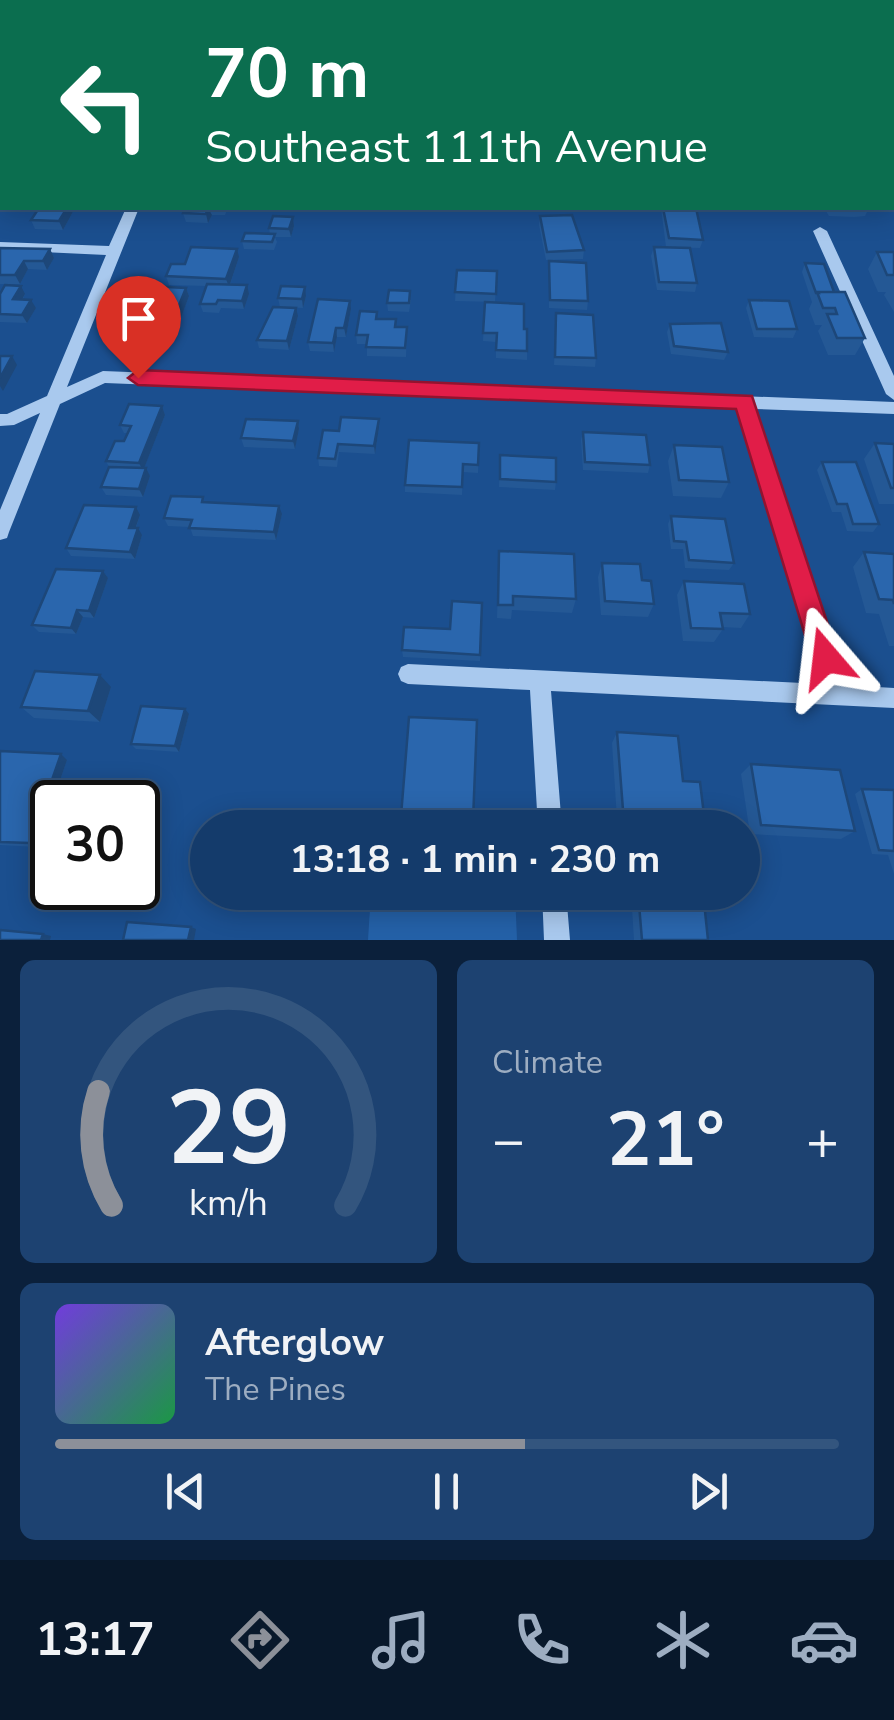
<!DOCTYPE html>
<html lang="en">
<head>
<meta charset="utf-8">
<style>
  body { margin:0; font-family:"Nunito Sans",sans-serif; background:#1d4271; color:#f1f3f6; height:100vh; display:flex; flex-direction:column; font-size:38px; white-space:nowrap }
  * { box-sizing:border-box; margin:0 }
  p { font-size:32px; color:#9dadc1 }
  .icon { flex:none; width:55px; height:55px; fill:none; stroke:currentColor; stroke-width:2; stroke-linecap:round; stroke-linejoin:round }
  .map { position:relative; height:940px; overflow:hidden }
  .sheet { display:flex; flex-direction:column; gap:20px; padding:20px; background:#0b203b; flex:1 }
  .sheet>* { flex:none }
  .top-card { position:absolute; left:0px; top:0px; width:895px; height:210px; box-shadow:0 5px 25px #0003,0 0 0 2px #33557e; background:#0b6e4f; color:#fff; overflow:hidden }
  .speed { position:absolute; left:30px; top:780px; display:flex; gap:20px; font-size:50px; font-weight:700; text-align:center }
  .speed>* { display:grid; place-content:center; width:130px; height:130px; border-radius:50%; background:#143b6b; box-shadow:0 5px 25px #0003,0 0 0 2px #33557e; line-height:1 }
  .speed .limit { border:5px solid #111; border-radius:15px; background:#fff; color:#111 }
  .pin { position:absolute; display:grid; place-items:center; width:85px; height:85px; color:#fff; margin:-102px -42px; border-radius:50% 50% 50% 0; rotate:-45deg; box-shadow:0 0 10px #0007 }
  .pin .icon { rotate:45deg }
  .me { position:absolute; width:110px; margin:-55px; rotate:343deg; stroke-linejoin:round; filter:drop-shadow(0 0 8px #0008) }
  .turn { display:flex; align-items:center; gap:35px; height:210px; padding:0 40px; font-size:45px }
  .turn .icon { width:130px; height:130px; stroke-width:2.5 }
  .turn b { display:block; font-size:70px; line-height:85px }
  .big { font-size:75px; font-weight:700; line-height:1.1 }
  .sheet .tile { flex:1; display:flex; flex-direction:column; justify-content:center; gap:15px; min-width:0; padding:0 35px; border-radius:15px; background:#1d4271 }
  .sheet .dial { align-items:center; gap:0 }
  .dial svg { height:260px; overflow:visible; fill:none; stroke:#33557e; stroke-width:7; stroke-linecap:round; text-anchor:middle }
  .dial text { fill:#f1f3f6; stroke:none }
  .song { display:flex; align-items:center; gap:30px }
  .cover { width:120px; height:120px; border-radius:15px; background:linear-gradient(135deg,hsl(260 70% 55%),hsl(140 70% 35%)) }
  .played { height:10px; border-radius:5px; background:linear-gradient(90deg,#8c9099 60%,#33557e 60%) }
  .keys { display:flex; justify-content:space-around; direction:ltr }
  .heat { display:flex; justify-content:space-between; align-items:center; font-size:55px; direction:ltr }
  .sheet .tiles { flex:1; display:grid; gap:20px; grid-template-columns:1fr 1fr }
  .tile:last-child { grid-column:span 2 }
  .trip { position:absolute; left:190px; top:810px; width:570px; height:100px; border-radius:50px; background:#143b6b; box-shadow:0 5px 25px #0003,0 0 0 2px #33557e; font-weight:700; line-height:100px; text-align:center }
  .menu { display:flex; height:160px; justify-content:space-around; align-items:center; background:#08182b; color:#9dadc1 }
  .menu .icon { width:70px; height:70px }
  .menu .on { color:#8c9099 }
  .menu b { font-size:45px; color:#f1f3f6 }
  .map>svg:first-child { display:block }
</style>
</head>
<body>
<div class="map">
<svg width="894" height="940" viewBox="0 0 894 940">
  <rect width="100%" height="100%" fill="#1b4f8f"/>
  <path fill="#2461a8" d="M371,893H515L517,940H368Z"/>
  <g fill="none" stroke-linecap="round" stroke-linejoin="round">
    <path fill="#a9c9ee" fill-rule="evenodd" d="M711,0H721L722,2H713Z
      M0,69H2V75H0Z
      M892,100H894V106H892Z
      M126,208H139L67,387L103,371L894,402V414L755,409L844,685L894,688V708L551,691L562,828H538L530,690L408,684L401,681L398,674L401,667L408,664L823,684L739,408L105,383L60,404L9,532L7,538L0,540V510L40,413L14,425L0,426V414H7L47,396L106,255L0,250V242L109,246Z
      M820,227L827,231L894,376V400L886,394L813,231Z
      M542,892H566L570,940H544Z"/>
  </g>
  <path fill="#245895" d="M255,0H297L296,2H250Z
    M342,0H361L360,2H343Z
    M372,0H415L414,2H372Z
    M423,0H441V2H423Z
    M447,0H467V2H447Z
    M483,0H508L507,2H483Z
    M75,208L63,230L35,229L31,220Z
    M185,208H228L225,215H212L208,223L186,222L183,213Z
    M661,208H696L703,240L700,248L666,247Z
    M824,208H869L865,216L854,217L829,216Z
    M540,216L584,250L583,259L546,260L539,225Z
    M293,217L294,226L291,237H275L277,242L274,250L244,249L242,241L270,234L269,228Z
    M654,247L697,283L695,292L657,290L651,256Z
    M0,248L50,249L54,258L47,270L28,269L20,284H0Z
    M877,252H894V312L884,295L886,292H878L868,269Z
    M239,257L230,285L249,294L244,309L221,308L219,313L203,312L200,304L206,286L169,285L166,276L185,264Z
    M549,261L588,301L587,310L549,308Z
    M805,263L834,292L865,338L855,355H828L818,331L822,325H815L809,309L812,302L802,272Z
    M457,270L497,271L495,302L455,301Z
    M186,288L189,296L175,334L147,333L144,324L150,309L145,308L141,300Z
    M0,294H25L23,299L36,308L27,323L0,322Z
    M306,296L303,308L280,307L278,298Z
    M411,300L409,312L388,311L387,303Z
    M749,300L797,329L793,338L754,337L746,308Z
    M485,302L524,329L527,351V360L496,358V342L483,341Z
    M351,309L346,337H337L334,352L310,351L308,342Z
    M556,313L596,358L595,367L554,365Z
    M298,316L289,350L259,348L257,340Z
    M377,319H396V327H407L406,357L367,356V344H357L356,335Z
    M670,324L728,352L724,360L671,354L667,332Z
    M162,406L165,415L144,468L150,476L143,497L106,495L101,487L109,467L106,461L124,441L128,433H124L120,425Z
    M379,419V427L375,454L339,452L337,467L319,466L318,458Z
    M298,421L299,429L295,449L244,447L241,438Z
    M583,432L650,465L648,473L583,470L581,440Z
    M479,443L478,473L463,472L462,495L405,492V485Z
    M875,443L894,444V504H879L864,459Z
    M674,445L729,482L721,498L673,496L668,461Z
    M500,455L556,482L555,490L499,487Z
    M822,462L879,524L873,532L847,531L841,512H832L817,470Z
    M205,503L282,514L276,540L193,536L190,527L168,526L164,518Z
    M140,515L136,528L142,535L135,559L71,556L66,548Z
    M671,516L734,563L729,570L685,568L683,549H671L668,524Z
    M499,551L576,599L572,613L512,610L511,619L497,618Z
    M864,552L894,554V646H889L879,614L866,613L853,567Z
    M602,563L642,580L654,604L648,617L601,615L598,577Z
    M103,571L108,578L94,618L83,617L76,634L39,632L32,625Z
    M684,581L750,614L741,628L722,627L723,629L714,642L683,641L677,595Z
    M482,603L480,661L403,657L402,650L450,629Z
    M111,687L100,722L34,718L21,707Z
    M189,714L179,752L136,749L131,744Z
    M477,720L472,828L402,825L401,816Z
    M617,732L683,781L704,815L695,823L617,819L612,743Z
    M0,751L67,760L37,847L0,845Z
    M751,764L855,831L841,839L750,834L741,774Z
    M862,789L894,790V874L888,855L872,854L855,794Z
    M631,892H703L708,940H634Z"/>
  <path fill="#1d4779" d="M67,208H75L63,230L59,221Z
    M208,208L212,215L208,223L206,214Z
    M293,217L294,226L291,237L289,229Z
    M50,249L54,258L47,270L43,261Z
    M237,249L239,257L229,287L226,279Z
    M24,261L28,269L20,284L15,275Z
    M247,285L249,294L244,309L242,301Z
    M21,286L25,294L18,307L13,299Z
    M305,287L306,296L303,308L302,299Z
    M186,288L189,296L175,334L171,325Z
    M31,300L36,308L27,323L22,315Z
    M350,301L351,309L346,337L344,328Z
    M296,308L298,316L289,350L287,341Z
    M336,328L337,337L334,352L333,343Z
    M12,356L17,365L3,391L0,386V378Z
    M162,406L165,415L143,471L139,463Z
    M379,419V427L375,454L374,446Z
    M298,421L299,429L295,449L293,441Z
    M146,468L150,476L143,497L139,489Z
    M279,506L282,514L276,540L274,532Z
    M136,507L140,515L133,535L129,528Z
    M138,528L142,535L135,559L130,552Z
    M103,571L108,578L94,618L89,611Z
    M77,610L83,617L76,634L71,628Z
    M100,675L111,687L100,722L88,711Z
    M185,709L189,714L179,752L175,746Z
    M61,754L67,760L37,847L30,843Z
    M191,927L196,929L194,940H188Z
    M43,934L51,936L50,940H41Z"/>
  <path fill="#2a66ad" stroke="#1d4779" stroke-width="2.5" d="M127,0H155L154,2H125Z
    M324,0H338L337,2H323Z
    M520,0H547V2H536Z
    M576,0H605V1L597,0L598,2H577Z
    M624,0H641L642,2H624Z
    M673,0H697V2H674Z
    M738,0H764L765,2H779H740Z
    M834,0H857L858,2H836Z
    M251,1H275L274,2H250Z
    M39,208H67L59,221L31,220Z
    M185,208H208L206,214L183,213Z
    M663,208H696L703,240L669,238Z
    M572,215L584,250L547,252L540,216Z
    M273,216L293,217L289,229L269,228Z
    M245,233L275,234L272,242L242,241Z
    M191,247L237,249L226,279L166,276L171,264H185Z
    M654,247L690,248L697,283L659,282Z
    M0,248L50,249L43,261H24L15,275H0Z
    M877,252H894V275H887Z
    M549,261L586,263L588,301L550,300Z
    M805,263L824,264L834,292H817L818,293H816Z
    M457,270L497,271L496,294L455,292Z
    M207,284L247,285L242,301L218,300L216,304H200Z
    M5,285L21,286L13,299L31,300L22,315L0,314V294Z
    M148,286L186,288L171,325L144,324L154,300H141Z
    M281,286L305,287L302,299L278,298Z
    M389,290L410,291L409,303H387Z
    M817,292H845L865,338H837L827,314H837L835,308H823Z
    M318,299L350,301L344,328H336L333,343L308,342Z
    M749,300L789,301L797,329H757Z
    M485,302L524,304V329H527V351L496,350L497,333H483Z
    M273,307L296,308L287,341L257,340Z
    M360,311L377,312L376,319H396L395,327H407L405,348L366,347L368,335H356Z
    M556,313L593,315L596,358L555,357Z
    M721,323L728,352L674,346L670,324Z
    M0,356H12L0,378Z
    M129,404L162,406L139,463L106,461L115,441H124L131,426L120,425Z
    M341,417L379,419L374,446L338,444L335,459L318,458L323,430L339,431Z
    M246,419L298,421L293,441L241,438Z
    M583,432L646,435L650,465L585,462Z
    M409,440L479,443L478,465L463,464L462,487L405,485Z
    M875,443L894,444V488H891Z
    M674,445L722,447L729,482L679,480Z
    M500,455L556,458V482L500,479Z
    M822,462H856L879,524H853L847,504H837Z
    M109,467L146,468L139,489L101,487Z
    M171,496L203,497L202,502L279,506L274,532L189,528L192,520L164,518Z
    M84,505L136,507L129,528H138L130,552L66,548Z
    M671,516L725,519L734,563L689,560L686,542L674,541Z
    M499,551L574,554L576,599L513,596V605H498Z
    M864,552L894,554V604L893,600L879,599Z
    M602,563L640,564L642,580L651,581L654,604L605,601Z
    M56,569L103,571L89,611L77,610L71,628L32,625Z
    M684,581L744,584L750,614L720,613L723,629L691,628Z
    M452,601L482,603L480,655L402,650L404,627L450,629Z
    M35,671L100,675L88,711L21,707Z
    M141,706L185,709L175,746L131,744Z
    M409,717L477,720L473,821L401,816Z
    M617,732L678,736L683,781L700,782L704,815L623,810Z
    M0,751L61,754L30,843L0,842Z
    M751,764L840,770L855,831L761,825Z
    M862,789L894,790V851L879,850Z
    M638,892H703L708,940H642Z
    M127,922L191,927L188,940H123Z
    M0,930L43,934L41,940H0Z"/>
  <path fill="#e11d48" stroke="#92132f" stroke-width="2.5" d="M138,370L752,396L839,658L835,667L826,671L816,667L812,658L736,409L138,385L128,378Z"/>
</svg>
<div class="speed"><div class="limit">30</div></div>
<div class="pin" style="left:138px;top:378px;background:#d93025"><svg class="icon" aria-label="arrive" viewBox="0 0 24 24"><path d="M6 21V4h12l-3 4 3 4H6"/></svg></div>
<svg class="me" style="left:826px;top:658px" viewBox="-20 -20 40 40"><path d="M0-17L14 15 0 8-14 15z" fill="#e11d48" stroke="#fff" stroke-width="4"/></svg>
<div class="trip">13:18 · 1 min · 230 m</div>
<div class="top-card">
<div class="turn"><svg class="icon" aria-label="left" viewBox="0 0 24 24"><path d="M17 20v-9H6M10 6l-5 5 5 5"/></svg><div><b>70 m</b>Southeast 111th Avenue</div></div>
</div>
</div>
<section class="sheet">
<div class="tiles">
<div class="tile dial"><svg viewBox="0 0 100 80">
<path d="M14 69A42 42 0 1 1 86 69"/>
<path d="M14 69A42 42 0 0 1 10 34" stroke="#8c9099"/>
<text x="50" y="56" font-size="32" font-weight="700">29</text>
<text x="50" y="72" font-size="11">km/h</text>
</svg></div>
<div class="tile"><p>Climate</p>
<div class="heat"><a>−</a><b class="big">21°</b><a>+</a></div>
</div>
<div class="tile">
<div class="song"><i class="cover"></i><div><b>Afterglow</b><p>The Pines</p></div></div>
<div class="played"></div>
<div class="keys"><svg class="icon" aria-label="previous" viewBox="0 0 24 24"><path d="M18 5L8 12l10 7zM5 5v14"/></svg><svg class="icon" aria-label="pause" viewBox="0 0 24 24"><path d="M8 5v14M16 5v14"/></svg><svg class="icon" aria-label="next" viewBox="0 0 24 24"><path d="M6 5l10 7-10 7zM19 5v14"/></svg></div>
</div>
</div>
</section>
<nav class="menu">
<b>13:17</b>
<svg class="icon on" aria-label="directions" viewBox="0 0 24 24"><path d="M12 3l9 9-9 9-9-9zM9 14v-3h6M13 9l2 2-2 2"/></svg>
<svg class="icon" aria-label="music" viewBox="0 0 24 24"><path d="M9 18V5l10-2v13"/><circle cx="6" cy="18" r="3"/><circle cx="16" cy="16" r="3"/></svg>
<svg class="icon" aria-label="phone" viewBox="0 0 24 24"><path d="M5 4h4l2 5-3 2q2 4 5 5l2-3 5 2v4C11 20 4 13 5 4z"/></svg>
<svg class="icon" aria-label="climate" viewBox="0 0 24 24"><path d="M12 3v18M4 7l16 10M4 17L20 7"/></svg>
<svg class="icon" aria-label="car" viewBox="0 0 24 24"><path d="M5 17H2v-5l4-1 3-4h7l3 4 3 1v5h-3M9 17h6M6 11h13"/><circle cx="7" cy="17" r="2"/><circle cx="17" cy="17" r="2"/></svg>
</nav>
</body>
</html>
